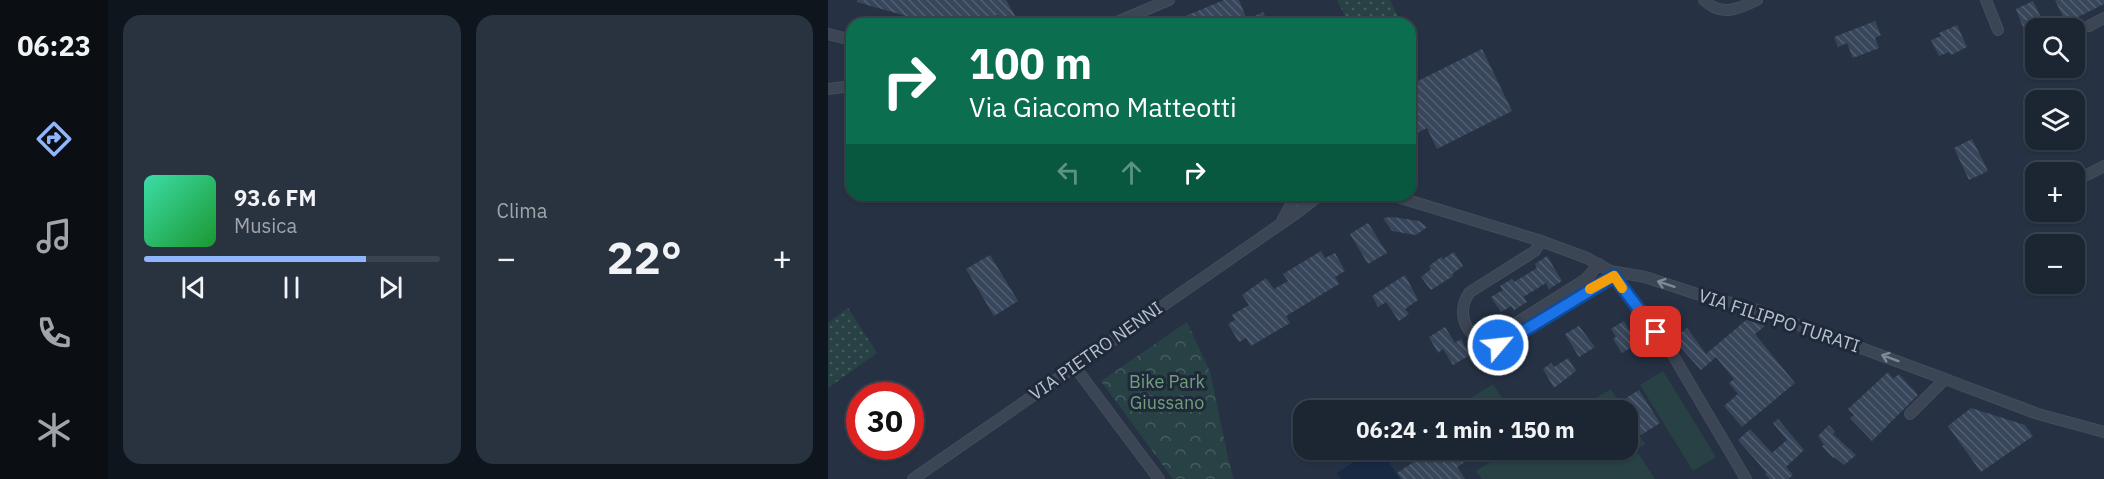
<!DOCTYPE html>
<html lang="it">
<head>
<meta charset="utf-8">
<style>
  body { margin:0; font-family:"IBM Plex Sans",sans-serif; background:#29323f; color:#f1f3f6; height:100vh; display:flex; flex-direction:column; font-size:22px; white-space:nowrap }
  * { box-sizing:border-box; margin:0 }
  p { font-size:20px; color:#a0a5ac }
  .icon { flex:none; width:33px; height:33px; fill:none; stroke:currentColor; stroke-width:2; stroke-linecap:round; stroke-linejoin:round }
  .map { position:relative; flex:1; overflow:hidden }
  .sheet { display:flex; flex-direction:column; gap:15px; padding:15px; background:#0f151c; width:720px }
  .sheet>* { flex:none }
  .top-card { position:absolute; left:18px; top:18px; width:570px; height:183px; border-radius:18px; box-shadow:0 2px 4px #0004,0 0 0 2px #3a434e; background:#0b6e4f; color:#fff; overflow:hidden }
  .controls { position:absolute; left:1197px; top:18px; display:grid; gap:12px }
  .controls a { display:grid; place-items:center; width:60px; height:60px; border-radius:12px; background:#1c2633; box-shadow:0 2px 4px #0004,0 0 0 2px #3a434e; font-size:30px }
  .speed { position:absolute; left:18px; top:382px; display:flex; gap:12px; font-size:30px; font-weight:700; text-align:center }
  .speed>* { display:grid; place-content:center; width:78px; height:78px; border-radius:50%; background:#1c2633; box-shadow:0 2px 4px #0004,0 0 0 2px #3a434e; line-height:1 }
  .speed .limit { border:9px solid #d22; background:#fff; color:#111 }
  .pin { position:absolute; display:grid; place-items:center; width:51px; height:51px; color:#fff; margin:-26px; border-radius:12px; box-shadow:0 3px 9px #0006 }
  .me { position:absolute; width:66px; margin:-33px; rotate:62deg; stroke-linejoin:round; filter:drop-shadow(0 0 4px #0008) }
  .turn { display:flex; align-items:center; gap:21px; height:126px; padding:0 24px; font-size:27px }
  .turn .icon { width:78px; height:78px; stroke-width:2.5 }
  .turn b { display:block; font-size:42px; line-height:51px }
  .lanes { display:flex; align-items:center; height:57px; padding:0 24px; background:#0003; justify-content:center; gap:30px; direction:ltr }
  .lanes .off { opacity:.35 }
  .big { font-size:45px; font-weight:700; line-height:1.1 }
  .sheet .widget { flex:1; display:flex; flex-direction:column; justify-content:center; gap:9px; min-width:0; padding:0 21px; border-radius:18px; background:#29323f }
  .song { display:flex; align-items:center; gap:18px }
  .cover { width:72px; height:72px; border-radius:9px; background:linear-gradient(135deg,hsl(160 70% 55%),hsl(130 70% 35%)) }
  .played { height:6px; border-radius:3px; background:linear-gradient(90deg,#8fb6fc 75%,#3a434e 75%) }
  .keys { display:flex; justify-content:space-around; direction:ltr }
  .heat { display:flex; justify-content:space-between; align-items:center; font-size:33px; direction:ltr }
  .sheet .tiles { flex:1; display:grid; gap:15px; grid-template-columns:repeat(2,1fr) }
  .trip { position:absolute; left:465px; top:400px; width:345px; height:60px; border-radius:18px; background:#1c2633; box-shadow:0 2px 4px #0004,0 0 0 2px #3a434e; font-weight:700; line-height:60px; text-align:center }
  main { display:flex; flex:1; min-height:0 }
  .dock { display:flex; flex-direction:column; width:108px; justify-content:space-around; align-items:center; background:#0b0f14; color:#a0a5ac }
  .dock .icon { width:42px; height:42px }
  .dock .active { color:#8fb6fc }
  .dock b { font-size:27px; color:#f1f3f6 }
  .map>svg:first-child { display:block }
</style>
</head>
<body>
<main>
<nav class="dock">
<b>06:23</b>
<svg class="icon active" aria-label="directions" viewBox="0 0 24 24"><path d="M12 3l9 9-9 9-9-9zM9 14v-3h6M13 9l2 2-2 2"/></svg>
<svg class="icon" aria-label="music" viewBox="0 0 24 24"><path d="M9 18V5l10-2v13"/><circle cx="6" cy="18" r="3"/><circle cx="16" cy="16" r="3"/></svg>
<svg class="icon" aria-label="phone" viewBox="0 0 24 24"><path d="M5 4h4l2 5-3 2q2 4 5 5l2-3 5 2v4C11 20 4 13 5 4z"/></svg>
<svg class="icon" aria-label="climate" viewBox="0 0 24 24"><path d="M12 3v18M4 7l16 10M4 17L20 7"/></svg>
</nav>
<section class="sheet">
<div class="tiles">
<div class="widget">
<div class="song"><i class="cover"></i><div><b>93.6 FM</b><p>Musica</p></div></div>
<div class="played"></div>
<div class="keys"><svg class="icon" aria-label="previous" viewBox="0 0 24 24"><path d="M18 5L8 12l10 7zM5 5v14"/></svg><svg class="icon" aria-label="pause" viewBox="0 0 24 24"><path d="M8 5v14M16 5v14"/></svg><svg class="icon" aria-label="next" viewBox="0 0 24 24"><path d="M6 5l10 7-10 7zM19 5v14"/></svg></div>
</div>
<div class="widget"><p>Clima</p>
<div class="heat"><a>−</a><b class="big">22°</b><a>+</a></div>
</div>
</div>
</section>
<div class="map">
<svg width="1276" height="479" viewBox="0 0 1276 479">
  <defs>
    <pattern id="grass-dots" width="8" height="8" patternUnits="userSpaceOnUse" patternTransform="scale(1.5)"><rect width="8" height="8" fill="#284145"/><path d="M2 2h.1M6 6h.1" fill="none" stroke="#455b5f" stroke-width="1.8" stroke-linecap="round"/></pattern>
    <pattern id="park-crowns" width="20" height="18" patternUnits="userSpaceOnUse" patternTransform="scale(1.5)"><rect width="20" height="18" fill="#284145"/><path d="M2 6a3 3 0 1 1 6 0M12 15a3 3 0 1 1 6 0" fill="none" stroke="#455b5f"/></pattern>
    <pattern id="building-back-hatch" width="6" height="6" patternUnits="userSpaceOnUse" patternTransform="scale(1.5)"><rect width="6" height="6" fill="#38465b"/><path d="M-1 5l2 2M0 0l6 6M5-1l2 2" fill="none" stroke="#535f71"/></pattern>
  </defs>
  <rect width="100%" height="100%" fill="#263244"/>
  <path fill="url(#grass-dots)" d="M509,0H562L574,24H521Z
    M20,308L49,353L0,388V323Z"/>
  <path fill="url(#park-crowns)" d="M359,322L382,372L401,462L406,479H345L273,381Z"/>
  <path fill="#284145" d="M835,371L888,457L865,471L812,385Z
    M665,384L682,411H623Z
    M783,389L796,411H746Z
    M800,416L817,444L808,450L827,479H654L648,471L682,450H800Z"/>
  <path fill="#182944" d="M543,450H553L572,479H513L509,473Z"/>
  <path fill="url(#building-back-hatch)" d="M29,0H178L190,21L168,15L166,24H106L29,2Z
    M396,0H411L419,20L435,12L441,24H338Z
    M1227,0H1276V4L1238,23Z
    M1205,1L1213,18L1210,19L1214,28H1208V37L1200,40L1188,9Z
    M1047,21L1053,35L1047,38L1051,48L1025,58L1019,43L1010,47L1006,37Z
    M1129,25L1139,47L1123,55L1121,52L1111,56L1103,40L1113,36L1111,33Z
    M654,49L684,111L609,149L599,128L582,136V85Z
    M1144,139L1160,171L1141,180L1126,148Z
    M564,217L591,221L599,227L588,235L564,231L555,218Z
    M540,223L559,253L540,264L522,234Z
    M493,251L497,258L507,253L517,271L507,277L511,284L458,316L462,323L423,346L418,338L411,342L400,324L407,320L404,315L421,305L414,295L438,278L446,289L460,281L455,274Z
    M626,252L635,266L624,274L625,276L603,290L593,277L603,269L601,266L613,257L615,259Z
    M162,255L190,301L166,316L138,269Z
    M719,256L734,281L721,289L718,283L695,297L699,302L686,310L683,306L673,312L663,297L675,290L672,286L684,279L686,282L709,268L707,264Z
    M577,275L590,300L577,309L581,314L571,321L558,302L550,307L544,296Z
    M923,316L931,318L937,326L927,334L967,383L914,427L896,406L910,394L901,383L906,379L888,357L873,370L845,339L859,328L878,354Z
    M796,321L801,330L803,329L812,342L794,353L785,339L788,337L783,329Z
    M751,326L767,347L751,357L737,334Z
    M617,327L627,343L633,339L642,355L625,365L615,349L610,353L601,337Z
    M740,358L748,371L726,388L715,369L723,363L726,367Z
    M1060,372L1065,379L1071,374L1090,395L1044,441L1022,418L1026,415L1020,409Z
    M811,390L832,423L813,435L800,411L792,402Z
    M1143,408L1197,425L1205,436L1153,472L1120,426Z
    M950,419L976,450L958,467L965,475L960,479H942L937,474L939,473L910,440L922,429L944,453L959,440L945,423Z
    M1001,425L1007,432L1005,434L1028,455L1016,465L1006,457L1005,458L994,446L996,445L990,436Z
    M604,450H633L640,460L629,467L637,479H574L569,473Z"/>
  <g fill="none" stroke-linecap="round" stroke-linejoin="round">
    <g stroke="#444d5d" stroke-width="12">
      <path id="minor" d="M876,0C893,17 911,9 929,0
        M1158,0L1170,30
        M284,24L341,0
        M1261,26L1276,18
        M0,34L24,40
        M0,89L24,86
        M1259,175L1276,166
        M563,195L710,240L759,258L782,271L842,350L918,479
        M454,221L468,195
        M710,240V246L707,251L642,292C622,318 648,353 679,341L773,282L786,276
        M782,271L817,277L869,294L930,310L1117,379
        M682,327L758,279L771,264
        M247,367L331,479
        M1082,414L1117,379L1210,414L1276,432
        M85,479L470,212L492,195"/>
    </g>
    <use href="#minor" stroke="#3b4554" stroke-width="10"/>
  </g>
  <defs><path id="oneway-shaft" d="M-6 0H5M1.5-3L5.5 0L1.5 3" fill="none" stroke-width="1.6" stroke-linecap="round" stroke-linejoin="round" transform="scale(1.5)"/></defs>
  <g stroke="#808997">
    <use href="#oneway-shaft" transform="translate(838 284) rotate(-162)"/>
    <use href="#oneway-shaft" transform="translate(1062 358) rotate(-160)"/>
  </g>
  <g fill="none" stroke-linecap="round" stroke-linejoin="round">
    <g stroke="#114b97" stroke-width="15">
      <path id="route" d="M670,345L679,341L786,276L828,332"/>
    </g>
    <use href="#route" stroke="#1a73e8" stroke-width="10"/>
    <path stroke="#f59e0b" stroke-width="10" d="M762,289L786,276L794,288"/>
  </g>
  <g text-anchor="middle" stroke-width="6" stroke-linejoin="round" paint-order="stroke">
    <g font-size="18" fill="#b8c0cd" stroke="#1f2939">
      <text transform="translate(951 321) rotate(18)" y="6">VIA FILIPPO TURATI</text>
      <text transform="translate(268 351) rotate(-35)" y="6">VIA PIETRO NENNI</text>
    </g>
    <g font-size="18" fill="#6f9f7b" stroke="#1f2939">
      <text x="339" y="388">Bike Park<tspan x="339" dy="21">Giussano</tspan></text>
    </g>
  </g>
</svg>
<div class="controls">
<a><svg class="icon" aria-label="search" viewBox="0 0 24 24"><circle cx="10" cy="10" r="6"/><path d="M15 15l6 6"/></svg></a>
<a><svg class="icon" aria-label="layers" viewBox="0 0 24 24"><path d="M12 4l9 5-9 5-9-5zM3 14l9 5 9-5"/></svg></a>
<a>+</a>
<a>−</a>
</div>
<div class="speed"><div class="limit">30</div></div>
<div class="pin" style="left:828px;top:332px;background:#d93025"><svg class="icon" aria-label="arrive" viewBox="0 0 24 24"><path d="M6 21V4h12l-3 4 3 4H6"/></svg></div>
<svg class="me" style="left:670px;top:345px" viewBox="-20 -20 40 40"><circle r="17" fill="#1a73e8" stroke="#fff" stroke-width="3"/><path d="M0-11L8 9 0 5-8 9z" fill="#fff"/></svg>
<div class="trip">06:24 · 1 min · 150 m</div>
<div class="top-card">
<div class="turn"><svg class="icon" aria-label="right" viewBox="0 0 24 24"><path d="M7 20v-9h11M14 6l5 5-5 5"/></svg><div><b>100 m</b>Via Giacomo Matteotti</div></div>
<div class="lanes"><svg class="icon off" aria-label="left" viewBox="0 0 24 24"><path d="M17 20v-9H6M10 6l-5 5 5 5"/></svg><svg class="icon off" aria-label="ahead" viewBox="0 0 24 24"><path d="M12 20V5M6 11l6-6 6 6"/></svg><svg class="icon" aria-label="right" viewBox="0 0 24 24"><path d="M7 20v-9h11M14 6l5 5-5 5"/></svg></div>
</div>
</div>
</main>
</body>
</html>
